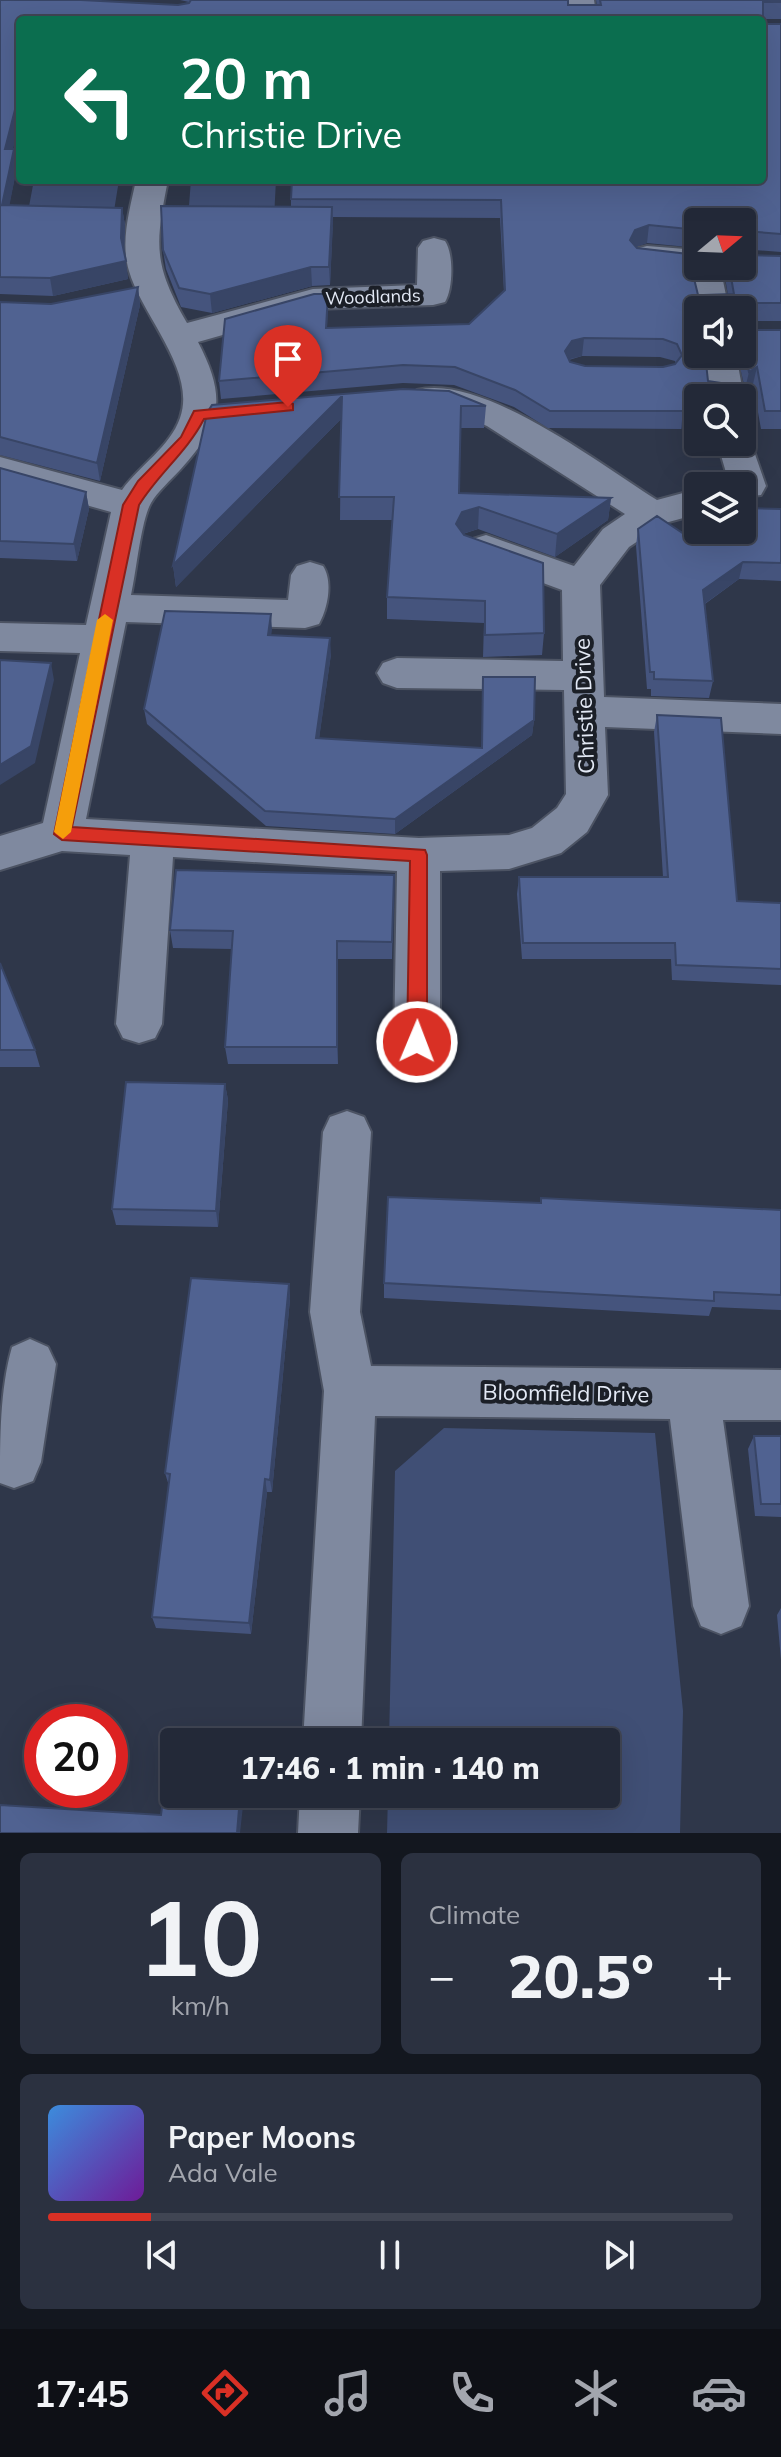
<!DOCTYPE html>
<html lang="en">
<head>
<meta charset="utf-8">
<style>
  body { margin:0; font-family:Mulish,sans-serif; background:#2b3140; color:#f1f3f6; height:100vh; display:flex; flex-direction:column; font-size:30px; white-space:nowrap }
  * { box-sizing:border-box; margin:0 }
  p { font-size:26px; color:#a3a6ae }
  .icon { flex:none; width:44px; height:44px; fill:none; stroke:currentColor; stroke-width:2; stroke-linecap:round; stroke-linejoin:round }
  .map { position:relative; height:1833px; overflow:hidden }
  .details { display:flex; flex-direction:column; gap:20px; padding:20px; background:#13171f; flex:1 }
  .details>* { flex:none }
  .guide { position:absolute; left:16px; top:16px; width:750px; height:168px; border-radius:8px; box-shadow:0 8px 32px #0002,0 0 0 2px #404553; background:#0b6e4f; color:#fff; overflow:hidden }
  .needle { width:52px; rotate:71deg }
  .tools { position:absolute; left:684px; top:208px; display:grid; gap:16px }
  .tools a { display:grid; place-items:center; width:72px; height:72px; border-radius:8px; background:#232938; box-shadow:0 8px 32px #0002,0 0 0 2px #404553; font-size:40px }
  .speed { position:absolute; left:24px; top:1704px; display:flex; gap:16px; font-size:40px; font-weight:700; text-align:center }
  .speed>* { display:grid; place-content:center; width:104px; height:104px; border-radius:50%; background:#232938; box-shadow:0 8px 32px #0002,0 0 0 2px #404553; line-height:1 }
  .speed .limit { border:12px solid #d22; background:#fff; color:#111 }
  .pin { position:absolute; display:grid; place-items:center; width:68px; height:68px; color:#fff; margin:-82px -34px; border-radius:50% 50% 50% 0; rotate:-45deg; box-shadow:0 0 8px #0007 }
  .pin .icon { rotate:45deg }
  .me { position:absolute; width:88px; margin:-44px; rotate:1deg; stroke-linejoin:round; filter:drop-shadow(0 0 6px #0008) }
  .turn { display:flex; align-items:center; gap:28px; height:168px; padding:0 32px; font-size:36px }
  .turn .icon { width:104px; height:104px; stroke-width:2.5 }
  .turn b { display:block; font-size:56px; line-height:68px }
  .big { font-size:60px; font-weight:800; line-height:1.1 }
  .details .card { flex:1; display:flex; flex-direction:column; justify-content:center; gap:12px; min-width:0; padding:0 28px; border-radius:12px; background:#2b3140 }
  .details .dial { align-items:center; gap:0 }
  .dial b { font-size:104px; line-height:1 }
  .song { display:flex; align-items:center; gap:24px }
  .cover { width:96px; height:96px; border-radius:12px; background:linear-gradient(135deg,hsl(210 70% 55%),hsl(280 70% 35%)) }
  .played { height:8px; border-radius:4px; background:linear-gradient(90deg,#d93025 15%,#404553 15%) }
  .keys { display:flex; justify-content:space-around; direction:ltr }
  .heat { display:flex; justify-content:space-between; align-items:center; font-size:44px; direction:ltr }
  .details .tiles { flex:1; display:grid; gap:20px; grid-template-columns:1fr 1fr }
  .card:last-child { grid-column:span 2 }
  .trip { position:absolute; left:160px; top:1728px; width:460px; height:80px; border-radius:8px; background:#232938; box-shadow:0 8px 32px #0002,0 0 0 2px #404553; font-weight:800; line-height:80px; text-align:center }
  .menu { display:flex; height:128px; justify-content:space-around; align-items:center; background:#0e1016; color:#a3a6ae }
  .menu .icon { width:56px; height:56px }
  .menu .on { color:#d93025 }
  .menu b { font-size:36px; color:#f1f3f6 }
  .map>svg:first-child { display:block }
</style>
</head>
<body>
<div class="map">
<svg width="781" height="1833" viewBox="0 0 781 1833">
  <rect width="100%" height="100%" fill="#2f374a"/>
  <path fill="#404f75" d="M34,180H119L113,217H27Z
    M191,180H276L274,218H188Z
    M444,1428L655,1433L683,1711L680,1833H387L388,1794H606V1742H389L395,1471Z"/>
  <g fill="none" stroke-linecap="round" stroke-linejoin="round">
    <g stroke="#4c5363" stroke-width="4">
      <path id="minor" d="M566,0H594L597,20H569Z
        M136,180H168C155,245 153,264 187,323L313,289L417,285L418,248L423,241L434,238L445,241C454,254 453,289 445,302L433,305L314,309L198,342C227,398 222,424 180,470C170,481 158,491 151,503C141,520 136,574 131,595L288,600L291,575L297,566L310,562L323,566C333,581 328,608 319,624L305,628L126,622L86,819L419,838L509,835L532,828L557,808L566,794L564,690L397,688L383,683L377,673L383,663L397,658L563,661L562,590L473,557L467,548L473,539L486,535L574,566L603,529L625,514L487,426L449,410L417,406L411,398L417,390C482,373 601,465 657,500L698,489V514L665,523L629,547L600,585L604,697L781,704V734L605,727L608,795L587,832L561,853L509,869L440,871V1042L433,1056L417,1062L401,1056L394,1042L397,871L173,857L162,1024L155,1038L139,1043L123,1038L116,1024L130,855L62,851L0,870V836L43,823L80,653L0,651V623L86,625L111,512L0,481V457L122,490C139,466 170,447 180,418C197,371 142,316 129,271C120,241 130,209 136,180Z
        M647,246L698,250V266H720L729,310H698V314L688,269L635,263L631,256L635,249Z
        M702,354H736L744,398L742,400L708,398Z
        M742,432L748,434L766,486L761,495L742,497V486H730L717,442H742Z
        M347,1111L364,1117L371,1132L360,1312L371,1366L781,1370V1420H723L749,1606L741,1626L721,1634L701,1626L693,1606L670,1419L375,1416L361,1742H303L324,1391L310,1312L323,1132L330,1117Z
        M30,1339L48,1347L56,1364L41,1462L33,1481L14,1488L0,1483C0,1438 0,1389 12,1347Z
        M300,1794H360L358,1833H298Z"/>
    </g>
    <use href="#minor" fill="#7f899f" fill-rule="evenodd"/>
  </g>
  <path fill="#45547d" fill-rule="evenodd" d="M0,0L178,5L189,2L180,0H568V5H597L596,0H781V19H763V24H781V252L742,249V222H698V248L647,243L635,247L699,299L728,295L723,266H742L781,256V321H743V330H781V429H761L753,384L745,389L737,354H742V310H698L708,381L728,384L725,398H698L681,429L548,428L514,407L454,385L403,383L221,399L219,381L328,294L327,328L469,324L504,292L500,218L333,217L330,285L312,286L212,313L181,307L166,269L163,250L291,206V199L762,20H20L13,149L17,167L9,205L122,208L125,225L124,251L128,279L53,296L0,294ZM582,356L660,357L675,361L676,364L663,367L585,366L570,362L569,360Z
    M138,287L140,305L100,481L0,455V302L51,304Z
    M212,405L486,406L484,428H461L459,493L611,498L608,520L555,557L478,529L463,534L544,633L542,655L483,657L484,623L387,619V597L393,520H340L341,419L176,587L173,565Z
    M0,468L86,492L89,509L77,561L0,558Z
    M781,509V581L739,579L705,604L713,681L709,698L651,696V689H647L636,546L638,529L687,536Z
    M271,614V635L331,654L319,738L481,748L534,720L532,735L395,834L266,826L147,724L144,709Z
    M657,715L737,901L781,903V985L672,980L671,959H522L517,894L519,877H663L654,732Z
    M394,875L392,959H338V1064H228L225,1047L232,949L173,948L170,930Z
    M0,963L35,1050L40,1067H0Z
    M225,1084L228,1100L218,1227L116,1225L112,1209Z
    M541,1198L781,1210V1310L712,1307L709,1316L384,1298V1283L540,1203Z
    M289,1284L290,1299L272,1492H267L251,1634L156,1628L152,1617L169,1486L165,1473Z
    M754,1436H781V1517L755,1516L748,1449Z
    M781,1608V1660L777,1615Z"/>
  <path fill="#384566" d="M20,90V119L9,167L5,149Z
    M14,149L17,167L6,223L2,205Z
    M332,207L333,225L330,285L329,267Z
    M122,208L125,225L124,256L121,238Z
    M649,225L647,243L632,248L630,240L635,230Z
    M126,261L128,279L53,296L50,278Z
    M311,267L312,286L212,313L210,294Z
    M138,287L140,305L100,481L97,463Z
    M584,338L582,356L570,359L563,368L565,351L572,341Z
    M757,367L753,384L745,389L749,372Z
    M728,384L725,398H705Z
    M342,396V418L176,587L173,565Z
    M698,402V418L681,429L683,411Z
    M86,492L89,509L77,561L74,544Z
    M611,498L608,520L555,557L557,534Z
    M479,507L478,529L462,534L456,524L462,512Z
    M743,562L739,579L700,607L703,590Z
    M271,614L272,630L269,650L268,635Z
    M330,638L331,654L317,754L316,738Z
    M51,663L54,680L35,763L0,785V765Z
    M534,720L532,735L395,834V819Z
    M337,941L338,959V1064L337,1047Z
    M225,1084L228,1100L218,1227L216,1211Z
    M289,1284L290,1299L272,1492L270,1480Z
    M265,1479L267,1492L251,1634L249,1623Z
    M240,1797L243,1806L240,1833H237Z"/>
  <path fill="#506291" stroke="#384566" stroke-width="2" fill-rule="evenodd" d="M0,0H81L178,5L189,3L191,0H568V5H601L600,0H781V2H763V24H781V234L745,231L742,234V245V222H698V230L649,225L635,230L630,240L637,248L688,254L699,299L704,295L734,294L729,266H742V255L781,256V303H743V330H781V411H765L757,367L749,372L742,345V310H698V354H705L708,381L728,384L705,398H698V402L683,411H550L515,390L455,367L403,365L219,381L225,319L314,294H328L326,328L469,324L505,290L501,200L291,199L292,180H762V20H20V90L5,149H14L2,205L122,208L121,238L126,261L50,278L0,277ZM584,338L663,339L677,344L682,355L675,364L663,367L585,366L570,362L565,351L572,341Z
    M161,206L332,207L329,267H311L210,294L179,288L163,250Z
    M138,287L97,463L0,437V302L51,304Z
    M403,389L449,391L486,406H461L459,493L611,498L557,534L479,507L462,512L456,524L464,535L543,563L544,633L485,635V601L387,597L394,497H339L342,396L173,565L207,413L212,405Z
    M0,468L86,492L74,544L0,541Z
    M742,508L781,509V563L743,562L703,590L713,681L654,679V672H650L638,529L657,516L687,536L698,528V530H742Z
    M165,611L271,614L268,635L330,638L316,738L482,748L483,677H535L534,720L395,819L265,811L144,709Z
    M0,660L51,663L31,746L0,765Z
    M657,715L721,718L737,901L781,903V969L676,965L675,943H523L519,877H668Z
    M176,870L394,875L392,942L337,941V1047H225L233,931L170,930Z
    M0,963L35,1050H0Z
    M126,1082L225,1084L216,1211L112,1209Z
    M388,1197L541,1203V1198L781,1210V1295L714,1292V1301L384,1283Z
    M191,1278L289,1284L270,1480L265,1479L249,1623L152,1617L170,1474L165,1473Z
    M754,1436H781V1504H761Z
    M164,1792L174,1793V1794L240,1797L237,1833H0V1805L161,1815Z"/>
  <path fill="#d93025" stroke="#8d1f18" stroke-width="2" d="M288,402L293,404V410L204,419C187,452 158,474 139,505L72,827L425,850L427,855V1042L424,1047H410L407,1042L410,861L62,840L54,834L123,505L138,481L181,437L194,411Z"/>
  <path fill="#f59e0b" d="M105,614L113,620L71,832L63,839L54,832L97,620Z"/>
  <g text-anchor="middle" stroke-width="8" stroke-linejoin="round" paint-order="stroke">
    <g font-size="18" fill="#e3e9f5" stroke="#1b1f27">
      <text transform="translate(373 297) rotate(-2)" y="6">Woodlands</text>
    </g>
    <g font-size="22" fill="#e3e9f5" stroke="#1b1f27">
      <text transform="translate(584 706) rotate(-92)" y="8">Christie Drive</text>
      <text transform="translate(566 1393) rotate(1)" y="8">Bloomfield Drive</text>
    </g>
  </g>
</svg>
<div class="tools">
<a><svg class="needle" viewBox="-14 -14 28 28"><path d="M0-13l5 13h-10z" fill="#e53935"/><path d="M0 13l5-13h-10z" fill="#a3a6ae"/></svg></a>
<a><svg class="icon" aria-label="sound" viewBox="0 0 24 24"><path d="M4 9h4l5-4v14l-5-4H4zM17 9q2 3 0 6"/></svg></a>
<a><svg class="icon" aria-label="search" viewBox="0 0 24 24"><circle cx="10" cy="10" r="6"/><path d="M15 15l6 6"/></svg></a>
<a><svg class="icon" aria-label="layers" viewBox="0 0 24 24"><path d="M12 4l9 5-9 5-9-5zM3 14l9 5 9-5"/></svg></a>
</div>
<div class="speed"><div class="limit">20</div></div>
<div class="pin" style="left:288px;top:407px;background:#d93025"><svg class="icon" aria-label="arrive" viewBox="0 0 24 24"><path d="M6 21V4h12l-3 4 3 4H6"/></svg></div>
<svg class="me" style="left:417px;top:1042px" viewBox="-20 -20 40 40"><circle r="17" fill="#d93025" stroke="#fff" stroke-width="3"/><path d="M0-11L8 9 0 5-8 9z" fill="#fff"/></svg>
<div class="trip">17:46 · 1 min · 140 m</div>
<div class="guide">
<div class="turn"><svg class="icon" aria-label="left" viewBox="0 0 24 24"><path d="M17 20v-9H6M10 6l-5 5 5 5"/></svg><div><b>20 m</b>Christie Drive</div></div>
</div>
</div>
<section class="details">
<div class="tiles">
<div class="card dial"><b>10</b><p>km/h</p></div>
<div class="card"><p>Climate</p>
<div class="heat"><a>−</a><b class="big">20.5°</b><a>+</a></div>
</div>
<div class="card">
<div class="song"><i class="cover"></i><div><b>Paper Moons</b><p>Ada Vale</p></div></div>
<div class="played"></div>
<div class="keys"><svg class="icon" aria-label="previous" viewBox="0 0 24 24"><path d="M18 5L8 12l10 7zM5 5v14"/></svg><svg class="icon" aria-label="pause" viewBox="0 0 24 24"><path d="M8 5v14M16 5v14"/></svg><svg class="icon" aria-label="next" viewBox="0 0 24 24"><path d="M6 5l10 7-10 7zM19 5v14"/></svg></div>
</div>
</div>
</section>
<nav class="menu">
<b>17:45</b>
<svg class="icon on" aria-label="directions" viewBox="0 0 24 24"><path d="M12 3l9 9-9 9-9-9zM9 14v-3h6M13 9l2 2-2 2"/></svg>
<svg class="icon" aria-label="music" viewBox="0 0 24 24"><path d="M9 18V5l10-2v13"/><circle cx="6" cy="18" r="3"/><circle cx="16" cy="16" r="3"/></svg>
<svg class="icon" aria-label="phone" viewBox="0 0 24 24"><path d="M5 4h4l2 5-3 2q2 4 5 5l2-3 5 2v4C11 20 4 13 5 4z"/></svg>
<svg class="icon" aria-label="climate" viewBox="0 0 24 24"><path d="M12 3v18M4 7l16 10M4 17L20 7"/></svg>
<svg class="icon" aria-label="car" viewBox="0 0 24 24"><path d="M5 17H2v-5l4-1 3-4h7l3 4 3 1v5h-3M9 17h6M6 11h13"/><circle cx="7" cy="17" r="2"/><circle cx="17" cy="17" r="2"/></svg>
</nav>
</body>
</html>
